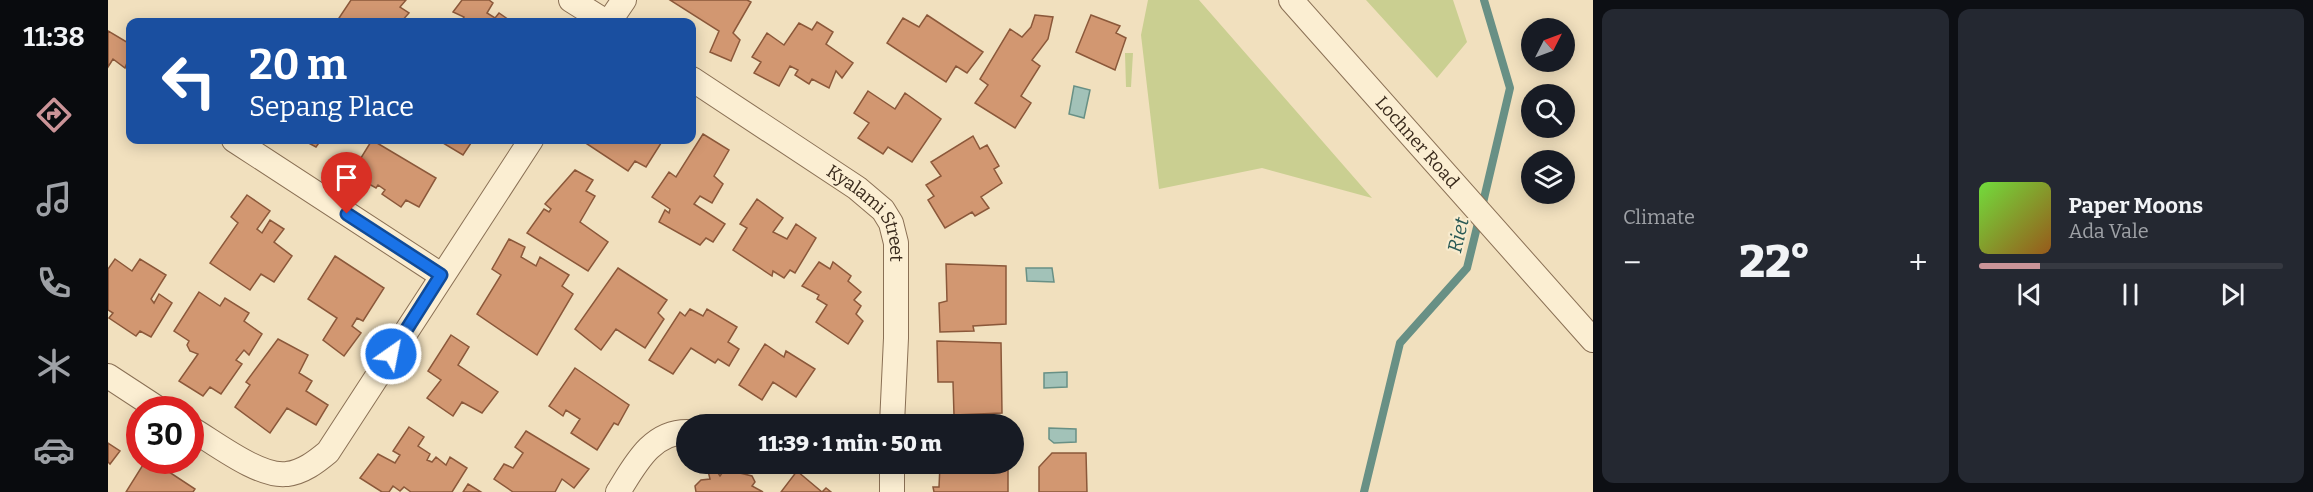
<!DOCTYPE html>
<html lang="en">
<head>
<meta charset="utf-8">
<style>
  body { margin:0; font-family:Bitter,serif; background:#242831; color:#f1f3f6; height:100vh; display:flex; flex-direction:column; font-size:22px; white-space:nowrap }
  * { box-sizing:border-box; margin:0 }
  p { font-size:20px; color:#9ea1a6 }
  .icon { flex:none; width:33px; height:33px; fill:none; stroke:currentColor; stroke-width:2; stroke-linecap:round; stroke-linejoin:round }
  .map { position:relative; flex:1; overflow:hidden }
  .details { display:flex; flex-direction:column; gap:9px; padding:9px; background:#0d0f14; width:720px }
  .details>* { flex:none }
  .top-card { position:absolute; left:18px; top:18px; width:570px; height:126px; border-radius:12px; box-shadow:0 3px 15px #0003; background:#1a4fa0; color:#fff; overflow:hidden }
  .needle { width:39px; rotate:48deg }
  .fabs { position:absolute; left:1413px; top:18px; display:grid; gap:12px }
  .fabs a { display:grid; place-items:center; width:54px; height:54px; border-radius:50%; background:#171b24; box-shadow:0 3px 15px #0003; font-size:30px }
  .speed { position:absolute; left:18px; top:396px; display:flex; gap:12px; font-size:30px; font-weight:700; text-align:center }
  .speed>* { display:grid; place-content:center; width:78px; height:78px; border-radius:50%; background:#171b24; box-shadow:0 3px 15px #0003; line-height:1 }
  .speed .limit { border:9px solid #d22; background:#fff; color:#111 }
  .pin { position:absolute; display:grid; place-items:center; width:51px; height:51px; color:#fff; margin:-62px -26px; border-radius:50% 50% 50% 0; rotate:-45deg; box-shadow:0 0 6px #0007 }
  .pin .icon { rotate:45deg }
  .me { position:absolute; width:66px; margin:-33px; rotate:33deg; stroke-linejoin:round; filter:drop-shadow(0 0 4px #0008) }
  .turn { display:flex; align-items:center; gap:21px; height:126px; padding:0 24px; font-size:27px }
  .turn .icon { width:78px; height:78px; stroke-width:2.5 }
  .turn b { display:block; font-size:42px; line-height:51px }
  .big { font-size:45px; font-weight:800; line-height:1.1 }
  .details .card { flex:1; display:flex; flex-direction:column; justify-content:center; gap:9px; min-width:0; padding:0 21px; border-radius:12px; background:#242831 }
  .song { display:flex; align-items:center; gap:18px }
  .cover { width:72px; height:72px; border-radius:9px; background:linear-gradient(135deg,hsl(100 70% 55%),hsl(30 70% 35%)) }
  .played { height:6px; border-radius:3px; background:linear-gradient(90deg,#cb9498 20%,#363941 20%) }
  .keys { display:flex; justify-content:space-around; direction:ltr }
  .heat { display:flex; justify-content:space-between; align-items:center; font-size:33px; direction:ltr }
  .details .tiles { flex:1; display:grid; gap:9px; grid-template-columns:repeat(2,1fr) }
  .trip { position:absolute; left:568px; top:414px; width:348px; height:60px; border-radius:30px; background:#171b24; box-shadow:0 3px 15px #0003; font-weight:800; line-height:60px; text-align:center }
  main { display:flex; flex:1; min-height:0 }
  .tab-bar { display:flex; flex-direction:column; width:108px; justify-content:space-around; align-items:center; background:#090b0e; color:#9ea1a6 }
  .tab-bar .icon { width:42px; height:42px }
  .tab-bar .current { color:#cb9498 }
  .tab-bar b { font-size:27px; color:#f1f3f6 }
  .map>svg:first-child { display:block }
</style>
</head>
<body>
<main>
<nav class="tab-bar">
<b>11:38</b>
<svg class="icon current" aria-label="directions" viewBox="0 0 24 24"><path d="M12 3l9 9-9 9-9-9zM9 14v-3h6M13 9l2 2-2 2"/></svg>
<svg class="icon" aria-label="music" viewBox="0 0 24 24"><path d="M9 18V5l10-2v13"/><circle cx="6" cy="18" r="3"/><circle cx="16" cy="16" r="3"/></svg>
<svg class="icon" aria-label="phone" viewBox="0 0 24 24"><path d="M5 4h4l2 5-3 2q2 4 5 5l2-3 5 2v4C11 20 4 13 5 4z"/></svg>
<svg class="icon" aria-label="climate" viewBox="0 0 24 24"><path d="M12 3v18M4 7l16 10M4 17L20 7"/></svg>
<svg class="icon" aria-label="car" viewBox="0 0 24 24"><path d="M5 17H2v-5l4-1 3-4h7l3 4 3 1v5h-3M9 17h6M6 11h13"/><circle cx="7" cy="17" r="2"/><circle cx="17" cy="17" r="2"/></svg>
</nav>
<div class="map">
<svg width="1485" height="492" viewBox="0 0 1485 492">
  <rect width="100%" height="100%" fill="#f1e0be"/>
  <path fill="#cacf91" d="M1040,0H1091L1264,198L1154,168L1051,189L1033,35Z
    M1258,0H1345L1359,42L1329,78Z
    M1017,53H1025L1023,87H1018Z"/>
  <path fill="#a2c2b8" stroke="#689085" stroke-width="1.5" d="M966,86L982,90L976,118L961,114Z
    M918,268H944L946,282L919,281Z
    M959,372V387L936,388V373Z
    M941,428L968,429V442L946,443L941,439Z"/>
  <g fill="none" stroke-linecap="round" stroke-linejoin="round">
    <path stroke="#689085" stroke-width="8" d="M1374,207L1402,88L1376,0
      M1256,492L1292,343L1359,268L1371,219"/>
  </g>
  <path fill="#d29771" stroke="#8b583a" stroke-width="1.5" d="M243,0H298L292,7L301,13L293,22H238L231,18Z
    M354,0H381L385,3L379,13L387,18L391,13L401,20L400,22H353L356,17L345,12Z
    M562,0H639L643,2L625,33L632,40L623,61L602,52L611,31Z
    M819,15L875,52L859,73L848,66L838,82L779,43L795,18L811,27Z
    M927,15L945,17L940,39L924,60L932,66L913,96L923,103L907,128L867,103L880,85L872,79L902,29L914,37L923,27Z
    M983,15L1012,26L1008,33L1018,38L1007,70L968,52Z
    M709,22L725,32L718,44L745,63L734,78L728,71L721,88L704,79L701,84L687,75L690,70L682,66L671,86L646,73L653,62L644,57L659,33L676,45L691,23L704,30Z
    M0,31L22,44V55L17,68L5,59L0,67Z
    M760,91L787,109L797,93L833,119L804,162L780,147L775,154L750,138L761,123L746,113Z
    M595,134L621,150L606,176L615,184L604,203L592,196L586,204L617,224L605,242L598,238L592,245L551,222L557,210L561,213L562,209L544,197L561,172L568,177Z
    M865,136L872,149L879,145L891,166L886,169L894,183L873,197L881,208L867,216L864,212L837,228L820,200L826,196L818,185L833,176L823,162Z
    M195,140H213L208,147Z
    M264,140L328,178L311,207L298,200L293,207L274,194L277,190L270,185L268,188L243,174Z
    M330,140H365L355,155Z
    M473,140H555L538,167L527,161L520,171Z
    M467,170L485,180L478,191L487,196L472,222L500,242L480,271L419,233L436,209L441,212L443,209L437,204Z
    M139,195L162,211L149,229L154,233L162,220L176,229L166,242L184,256L166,282L153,274L142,290L102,263L130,223L123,217Z
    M649,199L675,218L665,232L679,239L688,224L708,238L687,273L682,270L676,278L665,271L664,276L625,250L639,228L632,224Z
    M401,239L417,247L413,257L428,266L432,257L461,275L454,286L465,294L429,355L369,314L393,275L384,269Z
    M227,256L276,288L255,321L249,318L244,326L253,333L236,356L215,340L229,318L200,299Z
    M7,259L24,271L32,259L58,275L43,299L46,303L51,294L64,303L43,337L32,331L28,336L1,318L5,313L0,310V269Z
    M711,262L722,269L725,262L743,276L740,281L753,292L746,300L753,306L748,314L755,321L740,344L708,322L719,305L709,299L711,295L694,286Z
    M838,264L898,266V324L865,326L866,331L832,332L831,303L839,301Z
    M510,268L559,300L550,313L556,319L537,348L508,329L493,350L467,329Z
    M91,292L112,306L117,298L141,313L136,321L154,334L141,355L136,350L128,360L134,364L113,394L102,387L95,396L71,381L90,354L82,351L79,345L81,341L66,331Z
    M582,309L595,316L599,309L629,327L620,342L631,349L621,366L610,359L607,363L583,348L565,374L541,360L572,312L577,316Z
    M343,335L361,347L350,365L390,392L374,413L354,402L345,416L319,398L333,380L320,371Z
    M170,339L200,355L191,373L204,381L198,391L220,405L208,425L179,408L162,433L127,407L142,385L138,382Z
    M829,341L893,343L894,413L846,415L845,382H830Z
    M657,344L676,357L678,351L707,369L688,397L665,382L654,400L631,385Z
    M467,368L521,405L510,425L506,423L489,450L463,433L472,419L458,410L455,416L441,406Z
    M301,427L316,437L310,446L322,454L319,460L324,462L328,457L338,465L342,457L359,468L344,492H303L296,487L292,491L285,486L281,492H274L252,478L270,454L287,463L292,455L285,451Z
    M418,431L481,469L466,488L454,479L447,492H405L386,479L396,464L405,468L415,453L407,447Z
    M0,443L12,451L2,464L0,462Z
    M944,453H978L979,492H931V467Z
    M38,460H43L87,489L85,492H18Z
    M822,464H900V492H826L825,487H831L832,465L822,467Z
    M620,465L632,473L644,476L647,482L644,486L655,492H588L587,486L593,480L602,479L600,471L608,470L612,476Z
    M689,471L714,492L718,488L723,492H673Z
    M360,484L373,492H355Z"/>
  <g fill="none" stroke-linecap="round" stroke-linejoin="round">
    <g stroke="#8a7055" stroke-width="26">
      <g id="minor">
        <path d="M463,0L498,22"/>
        <path id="s1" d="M1183,0L1485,340"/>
        <path d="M501,22L516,0"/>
        <path id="s2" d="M584,79L749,188L775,210L783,223L788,243V338L784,424"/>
        <path d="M126,140L333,275"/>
        <path d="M0,376L52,410"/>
        <path d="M82,428C106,442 152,478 179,474C195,472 208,462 220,452L423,140"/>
        <path d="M784,464V492"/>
        <path d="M510,492C527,465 543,432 579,432"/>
      </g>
    </g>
    <use href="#minor" stroke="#fbeed2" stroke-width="24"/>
  </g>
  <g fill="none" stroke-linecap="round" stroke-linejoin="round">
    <g stroke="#114b97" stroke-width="15">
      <path id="route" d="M239,214L333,275L283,354"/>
    </g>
    <use href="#route" stroke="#1a73e8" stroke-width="10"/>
  </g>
  <g text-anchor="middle" stroke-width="4.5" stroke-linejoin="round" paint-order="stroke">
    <g font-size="18" fill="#38291b" stroke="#f8ebce">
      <text dy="6" stroke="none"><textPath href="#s1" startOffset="190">Lochner Road</textPath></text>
      <text dy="6" stroke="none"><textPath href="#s2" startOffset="225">Kyalami Street</textPath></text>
    </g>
    <g font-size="20" font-style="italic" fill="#295955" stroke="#f8ebce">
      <text transform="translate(1350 235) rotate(-77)" y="7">Riet</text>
    </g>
  </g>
</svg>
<div class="fabs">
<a><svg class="needle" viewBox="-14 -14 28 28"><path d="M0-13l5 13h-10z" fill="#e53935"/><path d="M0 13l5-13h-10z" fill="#9ea1a6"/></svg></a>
<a><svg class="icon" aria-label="search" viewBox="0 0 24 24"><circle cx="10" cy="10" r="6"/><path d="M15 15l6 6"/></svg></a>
<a><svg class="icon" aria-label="layers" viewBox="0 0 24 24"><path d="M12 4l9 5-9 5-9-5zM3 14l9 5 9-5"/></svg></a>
</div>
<div class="speed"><div class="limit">30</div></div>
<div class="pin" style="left:239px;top:214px;background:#d93025"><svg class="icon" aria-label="arrive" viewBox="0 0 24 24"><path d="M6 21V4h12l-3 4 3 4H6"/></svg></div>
<svg class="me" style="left:283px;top:354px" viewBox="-20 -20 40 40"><circle r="17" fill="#1a73e8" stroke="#fff" stroke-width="3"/><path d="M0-11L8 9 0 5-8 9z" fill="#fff"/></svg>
<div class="trip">11:39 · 1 min · 50 m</div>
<div class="top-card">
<div class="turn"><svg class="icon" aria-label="left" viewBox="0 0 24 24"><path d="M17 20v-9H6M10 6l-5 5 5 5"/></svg><div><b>20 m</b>Sepang Place</div></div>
</div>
</div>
<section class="details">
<div class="tiles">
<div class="card"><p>Climate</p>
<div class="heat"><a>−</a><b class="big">22°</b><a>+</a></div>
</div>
<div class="card">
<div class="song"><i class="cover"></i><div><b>Paper Moons</b><p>Ada Vale</p></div></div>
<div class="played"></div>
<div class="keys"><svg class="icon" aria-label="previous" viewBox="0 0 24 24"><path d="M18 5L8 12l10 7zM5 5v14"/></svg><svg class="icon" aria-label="pause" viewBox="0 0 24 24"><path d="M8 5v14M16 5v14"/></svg><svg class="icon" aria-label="next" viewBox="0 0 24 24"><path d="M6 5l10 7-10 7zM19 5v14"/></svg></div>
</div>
</div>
</section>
</main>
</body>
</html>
